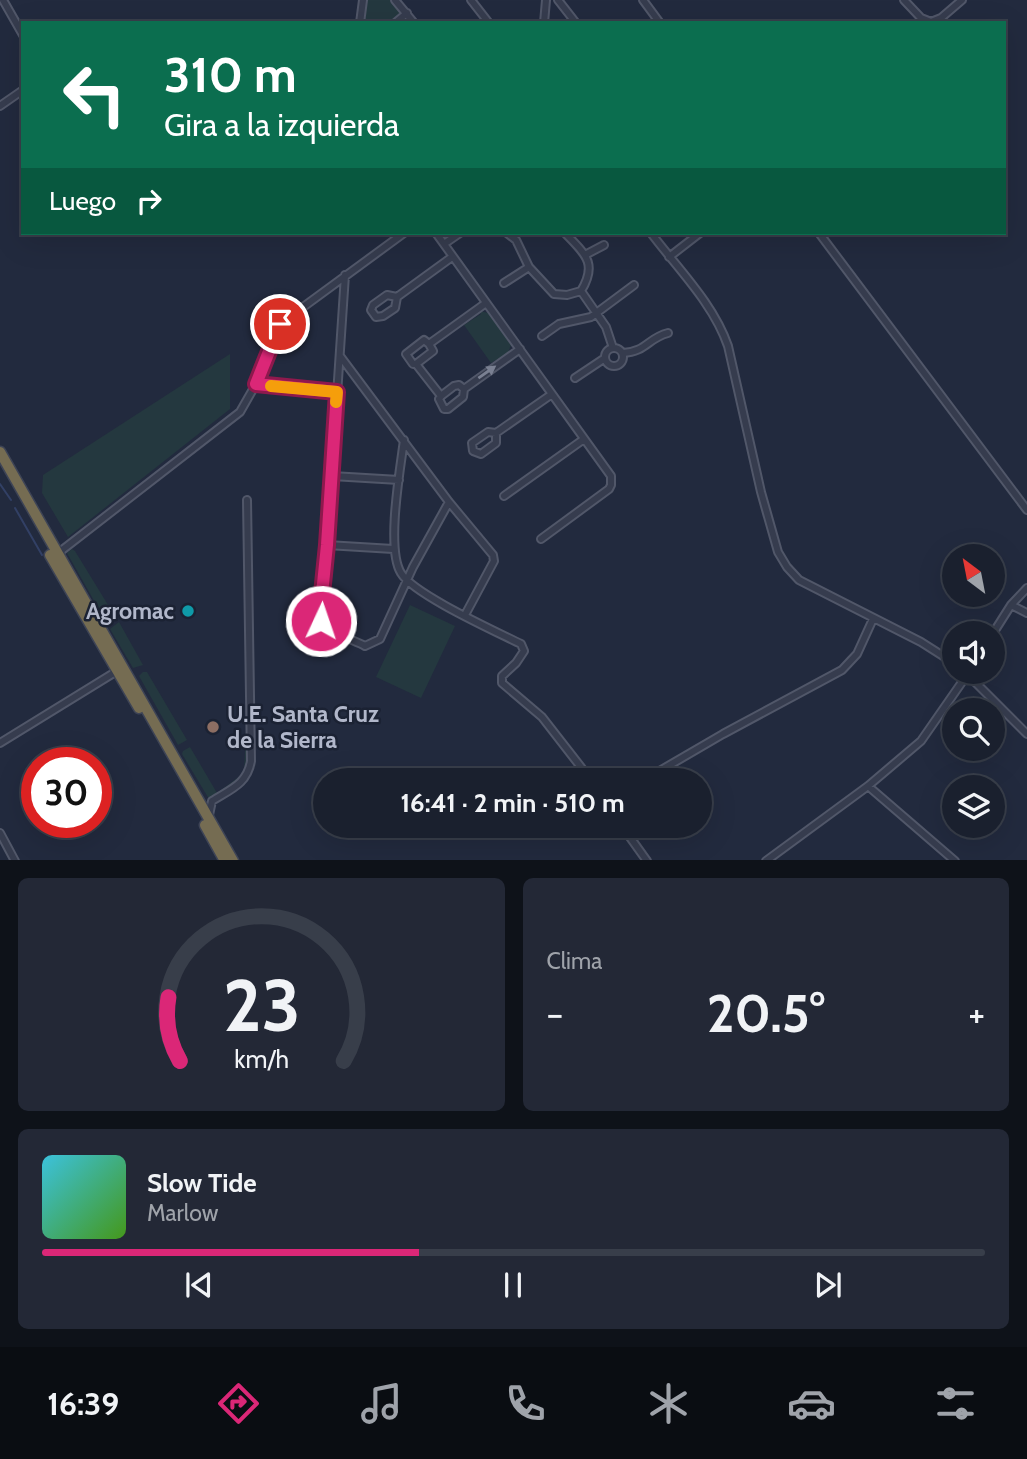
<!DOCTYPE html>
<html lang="es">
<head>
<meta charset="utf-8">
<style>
  body { margin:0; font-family:Cabin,sans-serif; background:#232836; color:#f1f3f6; height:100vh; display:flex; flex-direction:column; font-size:26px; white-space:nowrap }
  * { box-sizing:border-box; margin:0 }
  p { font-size:23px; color:#9fa3aa }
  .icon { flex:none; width:38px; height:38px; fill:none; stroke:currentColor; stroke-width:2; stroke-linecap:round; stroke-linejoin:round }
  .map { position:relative; height:860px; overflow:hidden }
  .drawer { display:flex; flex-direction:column; gap:18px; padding:18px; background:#0e1219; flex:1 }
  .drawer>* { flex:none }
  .banner { position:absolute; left:21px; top:21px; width:985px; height:214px; border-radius:0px; box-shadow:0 7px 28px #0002,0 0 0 2px #383e4a; background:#0b6e4f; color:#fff; overflow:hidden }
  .needle { width:46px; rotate:328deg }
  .tools { position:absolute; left:942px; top:544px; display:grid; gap:14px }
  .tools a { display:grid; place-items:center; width:63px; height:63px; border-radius:50%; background:#1a202e; box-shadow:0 7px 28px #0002,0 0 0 2px #383e4a; font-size:35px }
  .speed { position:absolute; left:21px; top:747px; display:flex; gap:14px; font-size:35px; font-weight:700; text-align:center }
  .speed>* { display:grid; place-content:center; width:91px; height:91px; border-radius:50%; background:#1a202e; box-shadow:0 7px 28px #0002,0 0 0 2px #383e4a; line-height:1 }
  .speed .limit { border:10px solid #d22; background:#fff; color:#111 }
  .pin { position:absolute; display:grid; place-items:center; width:60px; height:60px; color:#fff; margin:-30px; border:4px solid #fff; border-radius:50%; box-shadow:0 2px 7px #0007 }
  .me { position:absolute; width:77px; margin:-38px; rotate:3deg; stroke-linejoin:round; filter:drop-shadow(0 0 5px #0008) }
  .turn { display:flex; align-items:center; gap:24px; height:147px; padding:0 28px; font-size:32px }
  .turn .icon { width:91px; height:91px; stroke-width:2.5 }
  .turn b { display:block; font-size:49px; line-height:60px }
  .then { display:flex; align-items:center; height:66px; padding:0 28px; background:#0003; gap:14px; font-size:26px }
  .big { font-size:52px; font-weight:700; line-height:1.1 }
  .drawer .card { flex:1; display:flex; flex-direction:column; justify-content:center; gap:10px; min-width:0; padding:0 24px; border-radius:10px; background:#232836 }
  .drawer .dial { align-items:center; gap:0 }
  .dial svg { height:182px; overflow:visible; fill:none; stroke:#383e4a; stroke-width:7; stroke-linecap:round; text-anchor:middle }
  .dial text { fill:#f1f3f6; stroke:none }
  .song { display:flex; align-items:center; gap:21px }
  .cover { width:84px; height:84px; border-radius:10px; background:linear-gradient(135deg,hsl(190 70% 55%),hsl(100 70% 35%)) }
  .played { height:7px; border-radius:4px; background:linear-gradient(90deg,#db2777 40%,#383e4a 40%) }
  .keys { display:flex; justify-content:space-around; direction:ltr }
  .heat { display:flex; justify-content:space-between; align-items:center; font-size:38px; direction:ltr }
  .drawer .tiles { flex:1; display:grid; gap:18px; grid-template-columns:1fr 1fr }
  .card:last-child { grid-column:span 2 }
  .trip { position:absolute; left:313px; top:768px; width:399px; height:70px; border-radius:35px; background:#1a202e; box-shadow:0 7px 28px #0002,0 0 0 2px #383e4a; font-weight:700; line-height:70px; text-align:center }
  .tab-bar { display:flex; height:112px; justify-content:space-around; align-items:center; background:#0a0d12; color:#9fa3aa }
  .tab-bar .icon { width:49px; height:49px }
  .tab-bar .on { color:#db2777 }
  .tab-bar b { font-size:32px; color:#f1f3f6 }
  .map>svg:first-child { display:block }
</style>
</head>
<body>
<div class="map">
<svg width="1027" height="861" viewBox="0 0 1027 861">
  <rect width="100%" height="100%" fill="#222a3e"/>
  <path fill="#24383f" d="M365,0H392L400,10V13L389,23H363Z
    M479,311L489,313L511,345L508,353L491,363L464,325L481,314Z
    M230,354V409L68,537L42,493L43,475Z
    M72,549L75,551L116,618L109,622H106L67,553Z
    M410,605L455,626L421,698L376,677Z
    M119,622L143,665L133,668L110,629Z
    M143,672H147L187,740L178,745L139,676Z
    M248,730C248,773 249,775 212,799H209L182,754L183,751L190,747L217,793L244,773L246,731Z"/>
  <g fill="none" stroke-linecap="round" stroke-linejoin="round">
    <path stroke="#324065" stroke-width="2" d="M0,484L11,500
      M15,508L42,555"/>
    <g stroke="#515769" stroke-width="10">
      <path id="minor" d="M3,0L23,35
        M395,0L414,23
        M471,0L489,23
        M558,0L576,23
        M643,0L660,23
        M904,0L921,18L931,22L941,18L962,0
        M360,23L363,0
        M395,23L407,13
        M544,23L546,0
        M0,106L23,90
        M436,233L611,476V485L609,489L541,539
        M507,233L516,240L529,267L554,294L567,295L581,291
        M565,233C585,254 598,263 581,291L606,327L613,348
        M651,233C678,269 713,303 728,346L761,492L778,552L787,567L799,580L921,642L954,663
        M819,233L1027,510
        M444,244L460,233
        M585,255L604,245
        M669,257L700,233
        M345,275L327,545L320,613C323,632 350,638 365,646L380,639L413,567L449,502
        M504,283L529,267
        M397,297L395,308L383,316L376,317L371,310L373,305L387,295L397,297L452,257
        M486,303L429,344L424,340L406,354L413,364H416L441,396L439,399L444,409H448L463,397L464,389L520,349
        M542,336L559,324L591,317L634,285
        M605 357a9 9 0 1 1 18 0a9 9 0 1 1-18 0Z
        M623,353C646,352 648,338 668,333
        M340,356L449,502L493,555L494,561L465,615
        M416,364L433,351L429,344
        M575,378L605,358
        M256,384L337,392
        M441,396L454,386L459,385L464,389
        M496,433V443L481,454L473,451L472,443L488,432L496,433L552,394
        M404,440C400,470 386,549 401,573C413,594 495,631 521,644L524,651L516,663L502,676V683L542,717L591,780
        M332,476L399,480
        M504,496L584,439
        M327,545L393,549
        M57,554L240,412L256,384L280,324L404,233
        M1011,605L1027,613
        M992,635L1011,605L1027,588
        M967,674L1027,734
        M0,743L117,671
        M644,780L723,734L842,670L857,654L873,619
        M868,786L955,861
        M209,815L212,801C231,789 247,784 251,761L247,500
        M622,826L647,861
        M0,833L15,861
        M766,861L868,786L921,741L969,672"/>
    </g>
    <g stroke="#3e4456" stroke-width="13">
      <path id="highway" d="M0,452L233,861
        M50,555L139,708
        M205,825L225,861"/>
    </g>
    <use href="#minor" stroke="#363c4e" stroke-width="6"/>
    <use href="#highway" stroke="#756c52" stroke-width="10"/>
  </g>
  <defs><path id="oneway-solid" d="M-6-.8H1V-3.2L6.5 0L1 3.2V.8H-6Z" transform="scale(1.75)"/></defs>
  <use fill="#7a8092" href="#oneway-solid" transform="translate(487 372) rotate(-35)"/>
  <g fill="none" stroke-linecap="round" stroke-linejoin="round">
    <g stroke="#8e194d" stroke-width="18">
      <path id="route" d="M280,324L256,384L337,392L327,545L320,613L321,621"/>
    </g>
    <use href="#route" stroke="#db2777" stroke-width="12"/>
    <path stroke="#f59e0b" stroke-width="12" d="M271,386L337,392L336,402"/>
  </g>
  <circle fill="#0f9aa8" stroke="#1b2233" stroke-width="2.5" cx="188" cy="611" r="7"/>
  <circle fill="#8d6e63" stroke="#1b2233" stroke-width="2.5" cx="213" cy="727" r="7"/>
  <g text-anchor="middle" stroke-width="5" stroke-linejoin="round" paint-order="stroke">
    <g font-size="23" font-weight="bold" fill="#b1b7ca" stroke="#1b2233" text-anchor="end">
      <text x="174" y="619">Agromac</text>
      <text x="227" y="722" text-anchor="start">U.E. Santa Cruz<tspan x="227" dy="26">de la Sierra</tspan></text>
    </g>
  </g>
</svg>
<div class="tools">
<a><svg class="needle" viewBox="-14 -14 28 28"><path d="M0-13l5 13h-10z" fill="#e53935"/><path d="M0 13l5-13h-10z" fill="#9fa3aa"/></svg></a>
<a><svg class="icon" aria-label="sound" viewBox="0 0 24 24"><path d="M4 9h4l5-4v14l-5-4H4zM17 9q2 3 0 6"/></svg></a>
<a><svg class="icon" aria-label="search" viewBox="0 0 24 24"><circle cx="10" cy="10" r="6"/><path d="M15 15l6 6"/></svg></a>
<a><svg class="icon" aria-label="layers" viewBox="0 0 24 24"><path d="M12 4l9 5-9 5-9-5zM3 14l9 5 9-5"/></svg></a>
</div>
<div class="speed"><div class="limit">30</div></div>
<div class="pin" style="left:280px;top:324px;background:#d93025"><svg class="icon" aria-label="arrive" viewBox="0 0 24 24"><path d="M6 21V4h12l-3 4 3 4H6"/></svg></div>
<svg class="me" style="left:321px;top:621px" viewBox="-20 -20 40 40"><circle r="17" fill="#db2777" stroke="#fff" stroke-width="3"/><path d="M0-11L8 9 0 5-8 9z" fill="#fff"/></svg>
<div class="trip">16:41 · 2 min · 510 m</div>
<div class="banner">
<div class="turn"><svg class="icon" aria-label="left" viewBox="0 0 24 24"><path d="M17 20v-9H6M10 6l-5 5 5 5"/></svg><div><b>310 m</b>Gira a la izquierda</div></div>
<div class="then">Luego<svg class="icon" aria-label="right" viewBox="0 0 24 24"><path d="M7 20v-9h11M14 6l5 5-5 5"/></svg></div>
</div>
</div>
<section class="drawer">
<div class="tiles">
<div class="card dial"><svg viewBox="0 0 100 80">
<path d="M14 69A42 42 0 1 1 86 69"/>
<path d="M14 69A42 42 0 0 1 9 41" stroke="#db2777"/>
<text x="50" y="56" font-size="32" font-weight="700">23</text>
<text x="50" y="72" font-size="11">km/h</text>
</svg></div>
<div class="card"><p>Clima</p>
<div class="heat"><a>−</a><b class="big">20.5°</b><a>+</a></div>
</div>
<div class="card">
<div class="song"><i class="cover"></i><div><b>Slow Tide</b><p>Marlow</p></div></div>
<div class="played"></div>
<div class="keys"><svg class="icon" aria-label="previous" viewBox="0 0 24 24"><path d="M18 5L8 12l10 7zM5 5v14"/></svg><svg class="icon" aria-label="pause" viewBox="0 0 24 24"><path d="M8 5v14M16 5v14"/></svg><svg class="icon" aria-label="next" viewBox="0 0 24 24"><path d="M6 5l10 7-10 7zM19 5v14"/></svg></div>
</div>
</div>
</section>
<nav class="tab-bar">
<b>16:39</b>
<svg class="icon on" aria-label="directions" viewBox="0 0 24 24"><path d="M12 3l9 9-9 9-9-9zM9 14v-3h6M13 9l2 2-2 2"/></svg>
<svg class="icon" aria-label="music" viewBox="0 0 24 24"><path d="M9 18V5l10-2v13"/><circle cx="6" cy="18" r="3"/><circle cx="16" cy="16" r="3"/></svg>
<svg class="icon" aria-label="phone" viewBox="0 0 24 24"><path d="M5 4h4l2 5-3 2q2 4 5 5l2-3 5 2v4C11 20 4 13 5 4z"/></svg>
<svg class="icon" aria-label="climate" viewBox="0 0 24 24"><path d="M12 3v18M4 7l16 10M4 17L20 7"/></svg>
<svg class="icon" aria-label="car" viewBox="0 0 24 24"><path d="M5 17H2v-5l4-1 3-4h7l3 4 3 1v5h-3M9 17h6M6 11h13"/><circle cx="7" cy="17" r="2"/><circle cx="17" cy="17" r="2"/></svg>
<svg class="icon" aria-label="filters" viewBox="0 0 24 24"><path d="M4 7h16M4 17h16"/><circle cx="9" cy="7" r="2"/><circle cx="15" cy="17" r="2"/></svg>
</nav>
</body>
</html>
